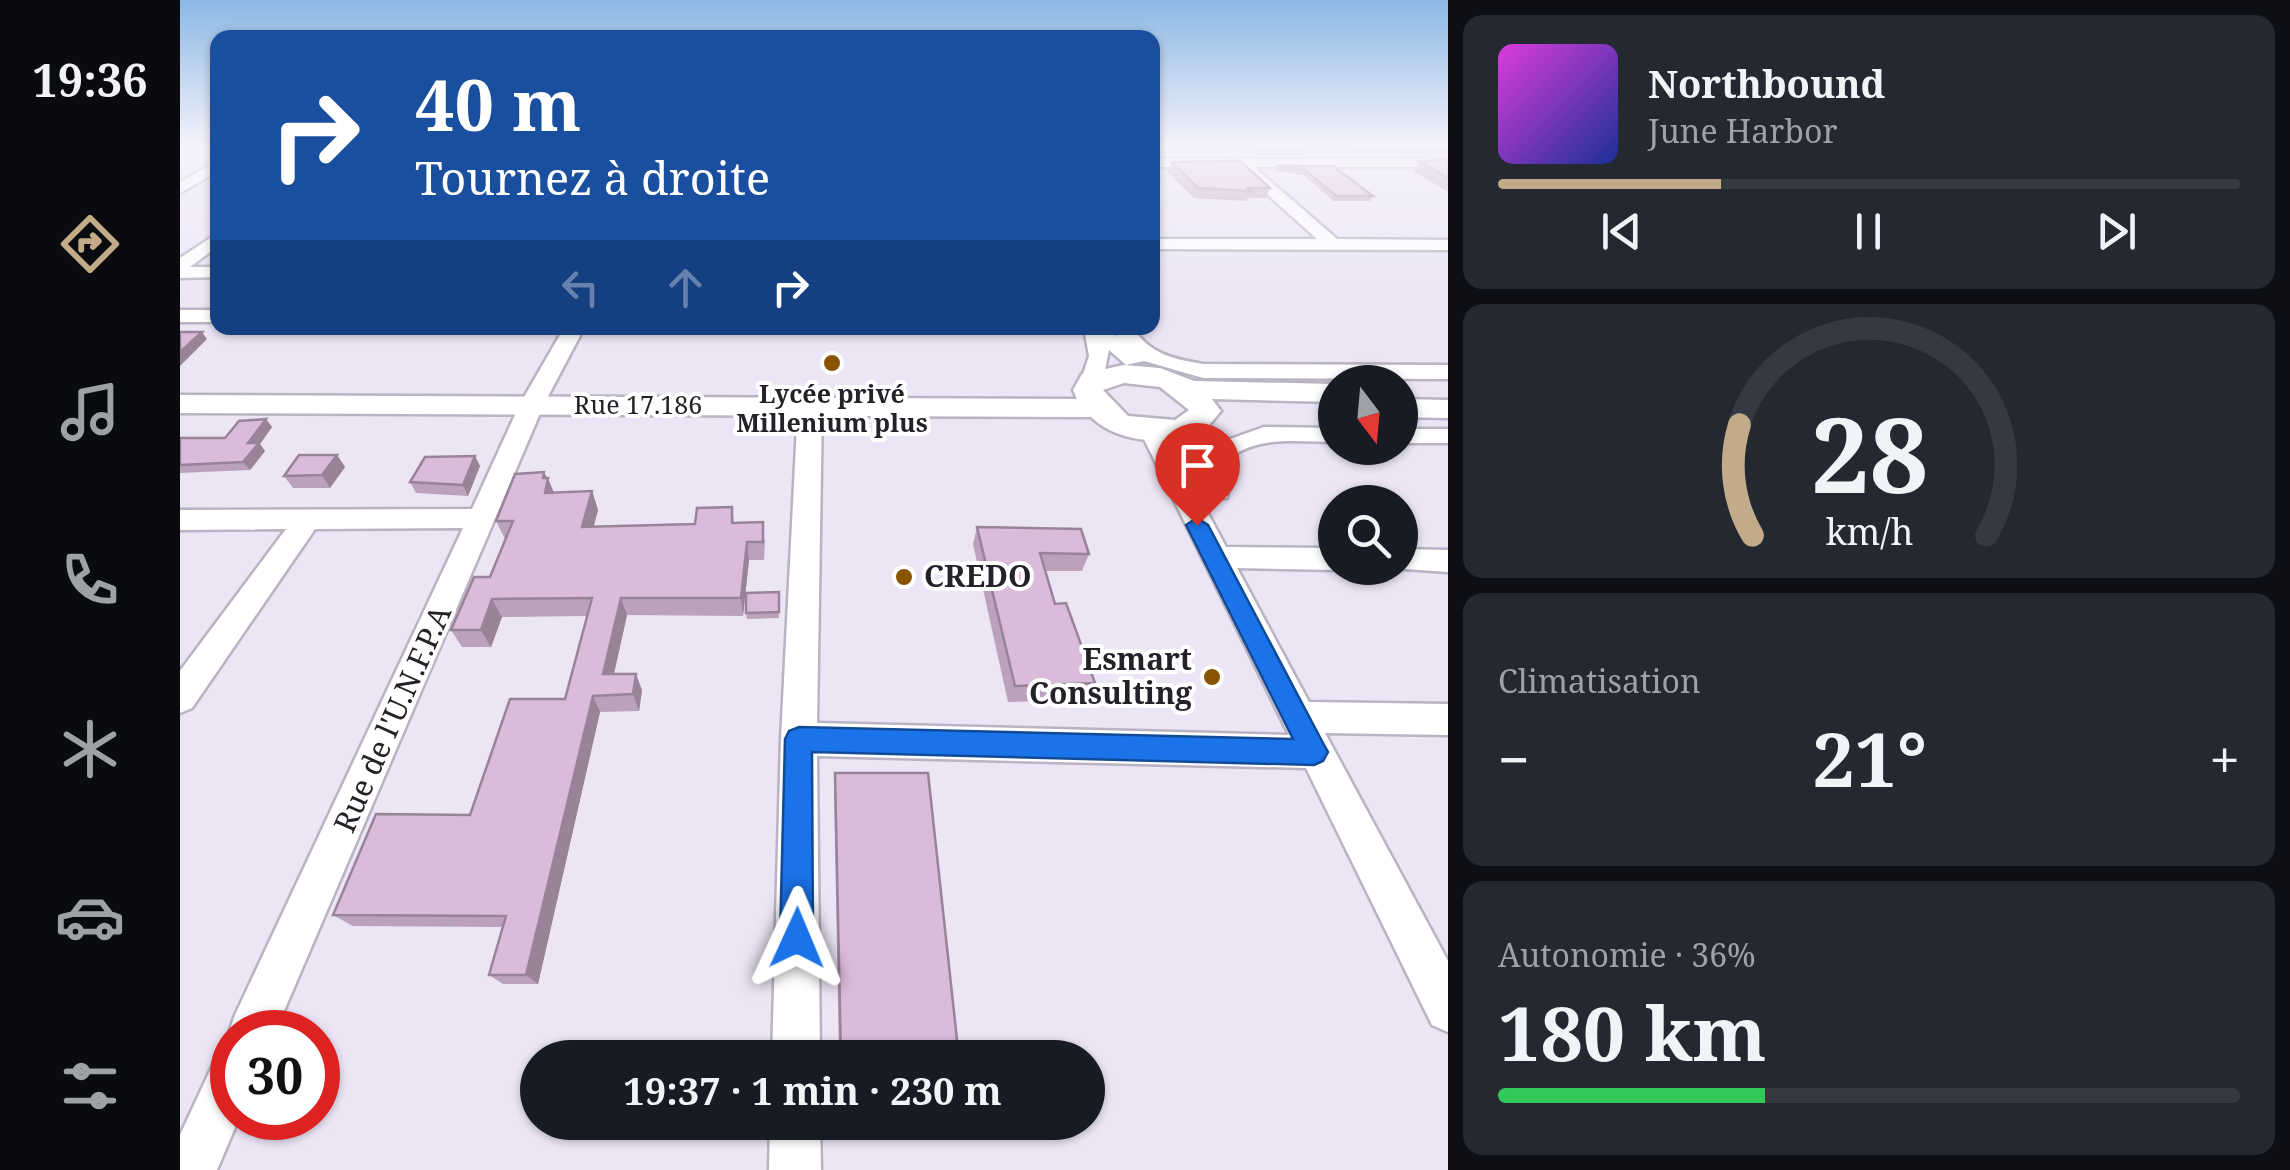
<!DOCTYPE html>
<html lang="fr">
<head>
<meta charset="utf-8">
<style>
  body { margin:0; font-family:"Noto Serif",serif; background:#242831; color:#f1f3f6; height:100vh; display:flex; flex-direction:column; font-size:38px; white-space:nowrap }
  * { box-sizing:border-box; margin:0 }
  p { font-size:32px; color:#9ea1a6 }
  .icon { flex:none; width:55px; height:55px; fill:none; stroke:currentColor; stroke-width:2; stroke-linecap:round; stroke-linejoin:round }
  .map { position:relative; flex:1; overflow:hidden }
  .side { display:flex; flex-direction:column; gap:15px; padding:15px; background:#0d0f14; width:842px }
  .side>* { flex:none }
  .hud { position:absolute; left:30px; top:30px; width:950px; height:305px; border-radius:20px; box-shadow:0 2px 8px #0004; background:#1a4fa0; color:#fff; overflow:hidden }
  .needle { width:65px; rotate:164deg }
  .controls { position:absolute; left:1138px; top:365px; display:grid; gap:20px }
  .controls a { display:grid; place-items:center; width:100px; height:100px; border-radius:50%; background:#171b24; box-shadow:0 2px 8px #0004; font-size:50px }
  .speed { position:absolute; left:30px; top:1010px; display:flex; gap:20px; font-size:50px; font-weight:700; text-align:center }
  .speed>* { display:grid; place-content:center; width:130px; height:130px; border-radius:50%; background:#171b24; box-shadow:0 2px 8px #0004; line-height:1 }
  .speed .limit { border:15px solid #d22; background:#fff; color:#111 }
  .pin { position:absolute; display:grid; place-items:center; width:85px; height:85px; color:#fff; margin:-102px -42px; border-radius:50% 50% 50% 0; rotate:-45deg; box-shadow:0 0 10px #0007 }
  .pin .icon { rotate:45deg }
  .me { position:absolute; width:110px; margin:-55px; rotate:1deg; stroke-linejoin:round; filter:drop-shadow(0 0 8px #0008) }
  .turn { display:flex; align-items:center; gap:35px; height:210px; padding:0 40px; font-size:45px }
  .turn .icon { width:130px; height:130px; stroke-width:2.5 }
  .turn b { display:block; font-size:70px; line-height:85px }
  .lanes { display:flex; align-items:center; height:95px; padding:0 40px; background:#0003; justify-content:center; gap:50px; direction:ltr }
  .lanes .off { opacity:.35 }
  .big { font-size:75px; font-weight:700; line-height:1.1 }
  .side .tile { flex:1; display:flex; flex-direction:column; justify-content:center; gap:15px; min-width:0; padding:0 35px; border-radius:20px; background:#242831 }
  .side .dial { align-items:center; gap:0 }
  .dial svg { height:260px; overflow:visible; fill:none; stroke:#363941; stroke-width:7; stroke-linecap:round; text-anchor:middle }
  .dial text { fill:#f1f3f6; stroke:none }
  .song { display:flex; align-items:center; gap:30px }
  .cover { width:120px; height:120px; border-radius:15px; background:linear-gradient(135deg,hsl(300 70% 55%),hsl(230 70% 35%)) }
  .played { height:10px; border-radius:5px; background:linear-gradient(90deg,#c2ab88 30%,#363941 30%) }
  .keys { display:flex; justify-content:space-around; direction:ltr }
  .heat { display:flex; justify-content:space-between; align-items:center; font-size:55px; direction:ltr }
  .charge { height:15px; border-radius:8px; background:linear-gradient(90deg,#34c759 36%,#363941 0) }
  .trip { position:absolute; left:340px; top:1040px; width:585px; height:100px; border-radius:50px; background:#171b24; box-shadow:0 2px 8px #0004; font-weight:700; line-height:100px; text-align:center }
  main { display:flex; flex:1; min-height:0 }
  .tabs { display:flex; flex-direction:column; width:180px; justify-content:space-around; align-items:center; background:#090b0e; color:#9ea1a6 }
  .tabs .icon { width:70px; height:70px }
  .tabs .active { color:#c2ab88 }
  .tabs b { font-size:45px; color:#f1f3f6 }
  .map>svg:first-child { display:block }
</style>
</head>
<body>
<main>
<nav class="tabs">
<b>19:36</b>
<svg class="icon active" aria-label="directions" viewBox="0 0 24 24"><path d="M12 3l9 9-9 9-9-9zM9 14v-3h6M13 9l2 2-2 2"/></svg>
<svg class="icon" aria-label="music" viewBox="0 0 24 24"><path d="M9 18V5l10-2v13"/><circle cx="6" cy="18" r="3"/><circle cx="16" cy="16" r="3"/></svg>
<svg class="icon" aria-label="phone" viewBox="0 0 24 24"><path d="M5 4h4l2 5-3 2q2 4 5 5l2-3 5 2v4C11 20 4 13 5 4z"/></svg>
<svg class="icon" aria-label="climate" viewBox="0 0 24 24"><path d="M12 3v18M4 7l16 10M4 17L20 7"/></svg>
<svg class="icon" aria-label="car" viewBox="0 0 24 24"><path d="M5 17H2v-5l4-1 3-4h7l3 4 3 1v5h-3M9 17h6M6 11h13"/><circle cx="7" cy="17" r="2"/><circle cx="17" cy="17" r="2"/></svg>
<svg class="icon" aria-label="filters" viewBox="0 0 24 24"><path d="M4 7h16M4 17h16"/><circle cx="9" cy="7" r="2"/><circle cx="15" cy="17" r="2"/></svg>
</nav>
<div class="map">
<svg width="1268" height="1170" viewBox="0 0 1268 1170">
  <rect width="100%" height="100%" fill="#ebe5f6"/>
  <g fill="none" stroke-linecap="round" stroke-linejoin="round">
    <g stroke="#b9b3c3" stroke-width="5">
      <path id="minor" d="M972,159H1268V167H1074L1157,239L1268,240V250L972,249V239H1137L1057,167H972Z
        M38,161V171L0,193V182Z
        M38,233V246L10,267H38V277L0,278V258Z
        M0,310H38V322H0Z
        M384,328H404L364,404L95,1032H52V1042L49,1032L55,1015L283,528L135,529L12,708L0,713V671L106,529L0,530V510L292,509L340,404Z
        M904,328H927L938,337L933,328H953C970,354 993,359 1023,364L1268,365V379L1023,378L964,361L946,365L929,350L923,380L912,387L901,380L909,356Z
        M630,399L642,406L637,723L1109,735L961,433L964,428H982L994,450L1001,423H1019L1022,428L1015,489L1046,547L1155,548V568H1162L1155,570L1057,568L1129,702L1268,704V735L1145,733L1268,961V1032L1252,1025L1126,768L637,756L640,1058H592L601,739L618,406Z
        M1084,427L1155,428V442C1122,442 1087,436 1057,453L1047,498H1029L1025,492L1036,444Z
        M1220,429H1268V443H1220Z
        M1220,549L1268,550V572L1210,568H1220Z
        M52,1053V1118H59L37,1170H0V1135L35,1060Z
        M590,1122H640L641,1170H589Z"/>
    </g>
    <g stroke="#b9b3c3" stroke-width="5">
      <path id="major" d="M944,365L980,368L1014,381L1155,384V402L1032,399L1041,411L1021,435C985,444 939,444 911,417L0,413V395L897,399L893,390L902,374ZM944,383L980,387L1009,410L995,420L948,416L923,390Z
        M1220,399L1268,400V418L1220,417Z"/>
    </g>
    <use href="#minor" fill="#fff" fill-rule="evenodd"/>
    <use href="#major" fill="#fff" fill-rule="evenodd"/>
  </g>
  <path fill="#bca1bb" d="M1066,147H1268V155L1128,150L1125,155H1075Z
    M1268,160V192L1233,171L1239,161Z
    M991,162L1090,188L1086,198H1068L1066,201L1014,198L987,172Z
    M1096,166H1153L1193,196L1190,201H1154L1123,175L1094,171Z
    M86,419L92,427L80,444L85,451L70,470L0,473V438H45Z
    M157,455L165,467L150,488H113L104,476Z
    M300,466L288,496L236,493L230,482Z
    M364,472L374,492L412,491L418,510L413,527L515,524L552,507L554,523L585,540L584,560H569L563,616L447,615L434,674L462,690L459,711L420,712L358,984H323L309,975L322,927L173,926L153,915L290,815L385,699L407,616L322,617L311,647H282L271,630L310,577L325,539L316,521Z
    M797,527L909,554L902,571H865L875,604L915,683L906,700L828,702L793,544Z
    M599,592V618L567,619L566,613Z
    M655,773L779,1058H659L654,793Z"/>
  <path fill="#998399" d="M22,332L27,339L0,366V352Z
    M86,419L92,427L80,444L85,451L70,470L63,462L68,443Z
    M157,455L165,467L150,488L142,475Z
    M295,456L300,466L288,496L283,485Z
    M364,472L368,480V478L375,496L365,493L363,478Z
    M412,491L418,510L409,545L402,527Z
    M567,542L569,560L563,616L561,598Z
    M441,598L447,615L430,691L423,674Z
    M312,599L322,617L311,647L301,630Z
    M456,674L462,690L459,711L453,694Z
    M413,696L420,712L358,984L346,975Z"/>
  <path fill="#dbbbda" stroke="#998399" stroke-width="2.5" d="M1268,160V178L1239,161Z
    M1060,161L1090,188H1068L1071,191L1018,188L991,162Z
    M1096,166H1153L1193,196H1156L1125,170Z
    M0,332H22L0,352Z
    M86,419L68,443H79L63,462L0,465V438H45L59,421Z
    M119,455H157L142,475L104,476Z
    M295,456L283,485L230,482L245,457Z
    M364,472L363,478H368L365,493L412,491L402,527L515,524L517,508L552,507V523L583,522V542H567L561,598H441L423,674H456L453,694L413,696L346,975H309L326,916L153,915L196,814L290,815L330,699H385L412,598L312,599L301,630H271L294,577H310L333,521H316L335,474Z
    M797,527L901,529L909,554L860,553L875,604L886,603L915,683L835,686Z
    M599,592V612L566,613V593Z
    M655,773H748L779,1058H661Z"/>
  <linearGradient id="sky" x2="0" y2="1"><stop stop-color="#8bb8e4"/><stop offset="0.47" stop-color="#f6f3fb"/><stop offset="1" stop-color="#f6f3fb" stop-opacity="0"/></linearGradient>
  <rect width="1268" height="311" fill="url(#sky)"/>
  <path fill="#1a73e8" stroke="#114b97" stroke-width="2.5" d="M1017,518L1028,525L1143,743L1148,752L1143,761L1134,765L632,752L633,938L628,950L617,955L605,950L600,938L605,739L609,731L619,727L1113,739L1006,525Z"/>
  <g fill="#895401" stroke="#fff" stroke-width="4">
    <circle cx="652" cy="363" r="10"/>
    <circle cx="724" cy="577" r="10"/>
    <circle cx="1032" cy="677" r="10"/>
  </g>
  <g text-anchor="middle" stroke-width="8" stroke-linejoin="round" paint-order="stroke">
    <g font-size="25" font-weight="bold" fill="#242228" stroke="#fff">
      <text x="652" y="403">Lycée privé<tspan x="652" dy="29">Millenium plus</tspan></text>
    </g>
    <g font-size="25" fill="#242228" stroke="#fff">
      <text x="458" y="414">Rue 17.186</text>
    </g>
    <g font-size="30" font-weight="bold" fill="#242228" stroke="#fff" text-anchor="start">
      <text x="744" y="587">CREDO</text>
      <text x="1012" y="670" text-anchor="end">Esmart<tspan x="1012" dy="34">Consulting</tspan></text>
    </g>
    <g font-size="30" fill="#242228" stroke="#fff">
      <text transform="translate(213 719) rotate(-66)" y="10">Rue de l'U.N.F.P.A</text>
    </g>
  </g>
</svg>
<div class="controls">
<a><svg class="needle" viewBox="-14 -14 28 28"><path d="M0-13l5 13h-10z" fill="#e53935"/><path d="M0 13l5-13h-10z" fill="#9ea1a6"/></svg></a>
<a><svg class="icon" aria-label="search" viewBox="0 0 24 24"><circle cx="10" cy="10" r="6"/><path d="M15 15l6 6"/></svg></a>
</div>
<div class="speed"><div class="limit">30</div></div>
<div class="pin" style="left:1017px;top:525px;background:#d93025"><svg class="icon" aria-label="arrive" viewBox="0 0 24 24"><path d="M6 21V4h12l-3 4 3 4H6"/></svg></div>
<svg class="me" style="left:617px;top:938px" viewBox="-20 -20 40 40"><path d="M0-17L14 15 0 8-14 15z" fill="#1a73e8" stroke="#fff" stroke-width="4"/></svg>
<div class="trip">19:37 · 1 min · 230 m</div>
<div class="hud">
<div class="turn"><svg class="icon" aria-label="right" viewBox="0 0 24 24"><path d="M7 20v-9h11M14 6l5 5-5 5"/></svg><div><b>40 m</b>Tournez à droite</div></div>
<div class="lanes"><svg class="icon off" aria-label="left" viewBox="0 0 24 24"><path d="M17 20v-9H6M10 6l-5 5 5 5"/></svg><svg class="icon off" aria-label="ahead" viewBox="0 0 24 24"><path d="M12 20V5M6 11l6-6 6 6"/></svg><svg class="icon" aria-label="right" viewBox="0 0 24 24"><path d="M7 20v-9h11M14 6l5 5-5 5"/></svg></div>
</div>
</div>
<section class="side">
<div class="tile">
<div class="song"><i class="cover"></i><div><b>Northbound</b><p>June Harbor</p></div></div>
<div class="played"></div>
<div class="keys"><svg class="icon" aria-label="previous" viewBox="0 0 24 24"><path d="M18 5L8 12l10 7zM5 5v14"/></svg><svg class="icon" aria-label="pause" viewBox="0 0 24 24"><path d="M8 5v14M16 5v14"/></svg><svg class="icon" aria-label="next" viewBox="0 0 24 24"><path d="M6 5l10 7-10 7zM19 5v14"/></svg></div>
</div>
<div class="tile dial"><svg viewBox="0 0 100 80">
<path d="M14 69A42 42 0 1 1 86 69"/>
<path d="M14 69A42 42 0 0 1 10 35" stroke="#c2ab88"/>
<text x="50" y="56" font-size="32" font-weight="700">28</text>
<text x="50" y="72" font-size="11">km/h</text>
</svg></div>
<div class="tile"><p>Climatisation</p>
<div class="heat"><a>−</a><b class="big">21°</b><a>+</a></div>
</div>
<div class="tile"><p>Autonomie · 36%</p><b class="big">180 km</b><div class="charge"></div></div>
</section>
</main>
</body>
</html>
